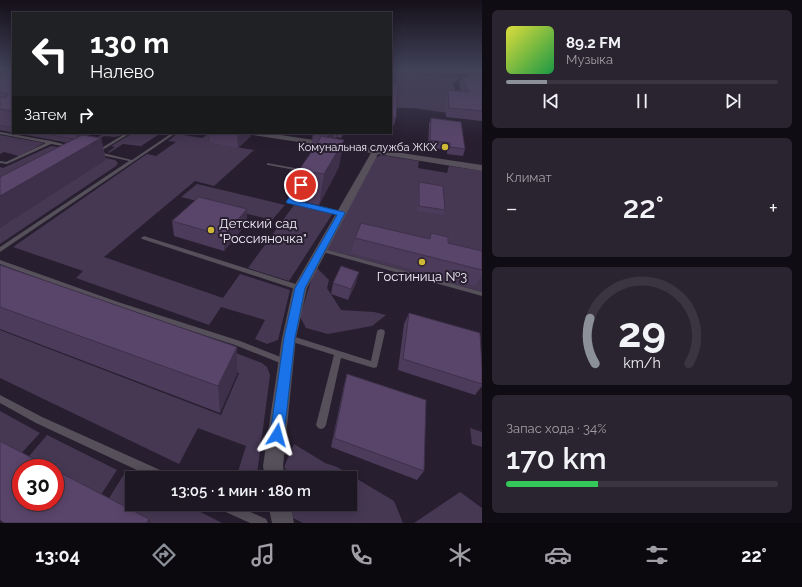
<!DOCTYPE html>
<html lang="ru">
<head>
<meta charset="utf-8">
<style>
  body { margin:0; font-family:Raleway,sans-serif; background:#2a2330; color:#f1f3f6; height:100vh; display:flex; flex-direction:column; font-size:15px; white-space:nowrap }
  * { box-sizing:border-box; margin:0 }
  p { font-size:13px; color:#a09fa6 }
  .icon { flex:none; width:22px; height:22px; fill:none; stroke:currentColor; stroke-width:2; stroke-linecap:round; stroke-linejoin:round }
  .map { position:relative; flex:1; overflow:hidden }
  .sheet { display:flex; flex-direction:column; gap:10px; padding:10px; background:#100c13; width:320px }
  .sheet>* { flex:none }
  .banner { position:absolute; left:12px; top:12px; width:380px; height:122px; border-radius:0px; box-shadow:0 2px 10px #0003,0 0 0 1px #3b3541; background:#202124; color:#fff; overflow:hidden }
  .speed { position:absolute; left:12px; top:459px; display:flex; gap:8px; font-size:20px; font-weight:700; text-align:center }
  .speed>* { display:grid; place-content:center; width:52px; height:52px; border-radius:50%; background:#1d1623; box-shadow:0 2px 10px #0003,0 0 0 1px #3b3541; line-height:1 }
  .speed .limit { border:6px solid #d22; background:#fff; color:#111 }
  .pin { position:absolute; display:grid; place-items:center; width:34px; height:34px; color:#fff; margin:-17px; border:2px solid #fff; border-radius:50%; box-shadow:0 1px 4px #0007 }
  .me { position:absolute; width:44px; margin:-22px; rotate:8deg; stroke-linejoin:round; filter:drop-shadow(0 0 3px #0008) }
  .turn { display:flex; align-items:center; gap:14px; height:84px; padding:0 12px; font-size:18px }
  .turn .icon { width:52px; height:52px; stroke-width:2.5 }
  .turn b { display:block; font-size:28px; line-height:34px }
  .then { display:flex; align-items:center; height:38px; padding:0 12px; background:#0003; gap:8px; font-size:15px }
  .big { font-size:30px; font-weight:600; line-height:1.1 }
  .sheet .card { flex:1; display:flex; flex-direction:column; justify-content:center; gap:6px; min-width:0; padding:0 14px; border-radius:6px; background:#2a2330 }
  .sheet .dial { align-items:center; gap:0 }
  .dial svg { height:104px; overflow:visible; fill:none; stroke:#3b3541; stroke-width:7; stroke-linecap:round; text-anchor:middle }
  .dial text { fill:#f1f3f6; stroke:none }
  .song { display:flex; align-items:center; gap:12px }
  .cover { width:48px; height:48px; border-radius:6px; background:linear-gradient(135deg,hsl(60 70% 55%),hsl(140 70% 35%)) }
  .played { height:4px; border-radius:2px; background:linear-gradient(90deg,#8c9099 15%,#3b3541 15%) }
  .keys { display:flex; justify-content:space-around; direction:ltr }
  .heat { display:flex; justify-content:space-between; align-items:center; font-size:22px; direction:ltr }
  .charge { height:6px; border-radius:3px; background:linear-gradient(90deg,#34c759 34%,#3b3541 0) }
  .trip { position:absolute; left:125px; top:471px; width:232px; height:40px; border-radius:0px; background:#1d1623; box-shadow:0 2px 10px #0003,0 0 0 1px #3b3541; font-weight:600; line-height:40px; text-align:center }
  .tab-bar { display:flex; height:64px; justify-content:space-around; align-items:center; background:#0c090e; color:#a09fa6 }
  .tab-bar .icon { width:28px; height:28px }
  .tab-bar .on { color:#8c9099 }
  .tab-bar b { font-size:18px; color:#f1f3f6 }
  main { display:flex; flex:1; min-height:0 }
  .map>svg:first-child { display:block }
</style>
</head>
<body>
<main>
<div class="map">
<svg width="482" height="523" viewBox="0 0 482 523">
  <rect width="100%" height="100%" fill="#271e2f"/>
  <path fill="#463853" d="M391,69H466L467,70H459L469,72L455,74L456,76L422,73L424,75L461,77L453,83L463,115L412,108H391Z
    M0,125L13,128V133H42L89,142L105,133L122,135L115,137L104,136L93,143L79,145L0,130Z
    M133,133H161L141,146L148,147L123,144L109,153L108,152L115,147L111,146Z
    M210,133H230L211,143L254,150L214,186L195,181L104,257L223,298L240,274L290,290L278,340L267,344L255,339L265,320L221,307L209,325L76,278L83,271L13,247L147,154L156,156L176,142L168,141L177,134L202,138Z
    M0,135L44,143L19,156L4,152L0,154Z
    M51,146L71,149L0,188V167L3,168Z
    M90,155L115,160L118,163L116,166L0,244V228Z
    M381,155L419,161L418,168L447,173L449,166L482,171V292L325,249L375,158Z
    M197,184L285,205L272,220L181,197Z
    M294,205L333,213L289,281L248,268Z
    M317,268L329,280L327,288L341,310L374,312L386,315L372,326L328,334L306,328L300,317L312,277Z
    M0,330L221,415L239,373L199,357L207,342L262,363L267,367L270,375L257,474L253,478H236L246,446L198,428L179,464L0,378Z
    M0,411L40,433L16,459L0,450Z
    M470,428L482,432V447L472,444Z
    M47,435L117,470L97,501L55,479V468H35L24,462Z
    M294,444L325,463L337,467L394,501L403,523H303L289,516L292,504H350V478H293L284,467Z
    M124,474L133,478L132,504H185L222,523H138L105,505Z
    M460,492L482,508V523H414Z"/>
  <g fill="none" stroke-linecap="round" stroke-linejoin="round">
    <path stroke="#9a8ba9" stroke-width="2" d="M453,69L482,72"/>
    <path fill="#555059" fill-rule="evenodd" d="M0,132L51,141L71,146L69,147L51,144L7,164L0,163V161L6,162L46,143L0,134Z
      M126,133H131L99,152L132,160L172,133H176L0,252V247L129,161L97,154L95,152Z
      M267,163L306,170L308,171L306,172L268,165H267Z
      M299,184H301L303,185L293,201L341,211L344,213L341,215L288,203V202Z
      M144,236L302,286L303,288L302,290H298L142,239L141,238Z
      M321,248L482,292V296L319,251L318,250L319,249Z
      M0,260L118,302L240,341L288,360L289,362L288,364L285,365L235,345L114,306L0,264Z
      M381,329L384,330L385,332L377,367L374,368L341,358L326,425L324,428L321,429L318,428L316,425L334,355L286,340L285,338L286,336L289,335L371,361L377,332L378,330Z
      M0,395L42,417L169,474L170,478H154L36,423L0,403Z
      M216,504H233L266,519L268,523H250L217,508Z"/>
    <path fill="#555059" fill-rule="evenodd" d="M249,133H267L482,165V171L378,154L307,288L296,338L283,466L285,478H265L263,466L282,338L293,288L371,153L253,135Z
      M268,504H290L294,523H272Z"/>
  </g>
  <path fill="#4d3b5b" d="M13,70V128L0,125V73Z
    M467,73L482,74V121L446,117L445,99L448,90L461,91L459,85L462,76L466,77Z
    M391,84L396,118L394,125H391Z
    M431,118L465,149L463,156L447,154V150L428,147L429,124Z
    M42,133H89L85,135L101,138L106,160L74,139Z
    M210,133H251V136L238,148L210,143Z
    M313,133H344L341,138L337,137L336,139L339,167L319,205L296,200L299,170L310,154Z
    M419,182L445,210L443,215L417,211L418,187Z
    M247,209V223L224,251L174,236L172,221Z
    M431,233L448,243L482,251V275L475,286L351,253L355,238L429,239Z
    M0,265L237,347V374L220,413L0,329Z
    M333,283H356L348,300L331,294Z
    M409,313L482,368V386L475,395L398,370L404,324Z
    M347,374L424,471L417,480L331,447L344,385Z"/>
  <path fill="#3e304a" d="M75,133H89L77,139Z
    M237,133H251V136L238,148Z
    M329,133H334L331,148L324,162L328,135Z
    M337,133H338L337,137L335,142Z
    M101,138L106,160L0,228V196Z
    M344,140L339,167L319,205L324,174Z
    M247,209V223L224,251V236Z
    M359,272L356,283L348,300L351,289Z
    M237,347V374L220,413L218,386Z
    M149,519L151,523H147Z"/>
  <path fill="#59456a" stroke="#3e304a" d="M13,70V98L12,99H13V111L0,109V97L6,98L8,96L7,93H0V73Z
    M467,73L482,74V111L449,108L448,90L469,92L462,76L470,77Z
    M391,84L398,85L396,118H391Z
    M431,118L461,122L465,149L450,147V143L430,140Z
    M315,133H329L328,135Z
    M82,135L101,138L0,196V177Z
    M321,136L344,140L324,174L299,170L317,144Z
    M419,182L443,186L445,210L419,206Z
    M199,197L247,209L224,236L172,221Z
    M361,223L430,239L431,233L448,237V243L482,251V270L355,238Z
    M0,265L237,347L218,386L0,307Z
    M341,266L359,272L351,289L333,283Z
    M409,313L480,333L482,368V384L403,359Z
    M347,374L426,400L424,471L334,438Z
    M0,441L51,468H21V502H55V470L149,519L147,523H4L0,520Z"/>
  <linearGradient id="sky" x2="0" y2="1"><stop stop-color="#15101a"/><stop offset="0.49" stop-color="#414158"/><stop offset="1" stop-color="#414158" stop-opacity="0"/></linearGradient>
  <rect width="482" height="142" fill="url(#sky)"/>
  <path fill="#1a73e8" stroke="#114b97" d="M299,183L305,185L294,200L344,212L345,213L305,288L295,338L284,435L282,440L277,442L272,440L270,435L284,338L295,288L337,215L287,203L286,202Z"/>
  <g fill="#d0b837" stroke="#271e2f" stroke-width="1.5">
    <circle cx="445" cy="147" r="4"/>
    <circle cx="211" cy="230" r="4"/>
    <circle cx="422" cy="262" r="4"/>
  </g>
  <g text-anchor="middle" stroke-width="4" stroke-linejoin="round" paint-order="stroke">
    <g font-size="11" fill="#f2ecf8" stroke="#271e2f" text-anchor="end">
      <text x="437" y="151">Комунальная служба ЖКХ</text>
    </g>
    <g font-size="13" fill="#f2ecf8" stroke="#271e2f" text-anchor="start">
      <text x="219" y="228">Детский сад<tspan x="219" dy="15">"Россияночка"</tspan></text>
      <text x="422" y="281" text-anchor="middle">Гостиница №3</text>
    </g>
  </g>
</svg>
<div class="speed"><div class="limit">30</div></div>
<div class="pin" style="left:301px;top:185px;background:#d93025"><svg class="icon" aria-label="arrive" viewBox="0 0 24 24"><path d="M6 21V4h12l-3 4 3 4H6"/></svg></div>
<svg class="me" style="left:277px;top:435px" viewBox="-20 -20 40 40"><path d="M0-17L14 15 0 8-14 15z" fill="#1a73e8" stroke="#fff" stroke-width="4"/></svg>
<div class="trip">13:05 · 1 мин · 180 m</div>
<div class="banner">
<div class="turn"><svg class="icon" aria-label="left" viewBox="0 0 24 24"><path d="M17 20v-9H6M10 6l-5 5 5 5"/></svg><div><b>130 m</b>Налево</div></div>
<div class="then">Затем<svg class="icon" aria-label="right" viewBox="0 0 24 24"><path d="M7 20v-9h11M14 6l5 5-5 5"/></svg></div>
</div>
</div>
<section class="sheet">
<div class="card">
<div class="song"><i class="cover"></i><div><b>89.2 FM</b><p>Музыка</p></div></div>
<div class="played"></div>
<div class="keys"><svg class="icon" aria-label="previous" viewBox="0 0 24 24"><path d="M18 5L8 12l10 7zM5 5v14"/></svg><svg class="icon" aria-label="pause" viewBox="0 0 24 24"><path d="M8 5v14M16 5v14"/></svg><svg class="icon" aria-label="next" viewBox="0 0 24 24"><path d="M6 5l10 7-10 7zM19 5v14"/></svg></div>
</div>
<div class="card"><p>Климат</p>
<div class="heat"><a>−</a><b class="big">22°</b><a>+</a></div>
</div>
<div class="card dial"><svg viewBox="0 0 100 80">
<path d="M14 69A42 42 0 1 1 86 69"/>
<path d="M14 69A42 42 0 0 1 10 34" stroke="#8c9099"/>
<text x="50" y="56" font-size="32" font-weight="700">29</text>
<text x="50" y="72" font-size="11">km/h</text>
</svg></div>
<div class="card"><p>Запас хода · 34%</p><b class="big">170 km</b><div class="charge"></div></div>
</section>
</main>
<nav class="tab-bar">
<b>13:04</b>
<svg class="icon on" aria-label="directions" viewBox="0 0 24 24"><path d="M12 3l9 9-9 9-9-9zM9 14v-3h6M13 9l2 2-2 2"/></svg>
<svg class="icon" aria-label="music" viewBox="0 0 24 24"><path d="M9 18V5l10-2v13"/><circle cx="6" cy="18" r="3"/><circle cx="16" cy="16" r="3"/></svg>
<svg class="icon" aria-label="phone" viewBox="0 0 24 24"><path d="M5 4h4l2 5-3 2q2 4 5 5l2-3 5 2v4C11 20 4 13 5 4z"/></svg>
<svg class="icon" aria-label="climate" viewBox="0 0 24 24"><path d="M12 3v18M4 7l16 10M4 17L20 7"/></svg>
<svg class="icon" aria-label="car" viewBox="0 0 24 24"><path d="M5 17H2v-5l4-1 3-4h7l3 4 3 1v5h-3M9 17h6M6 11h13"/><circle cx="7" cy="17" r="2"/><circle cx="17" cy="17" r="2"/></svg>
<svg class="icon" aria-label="filters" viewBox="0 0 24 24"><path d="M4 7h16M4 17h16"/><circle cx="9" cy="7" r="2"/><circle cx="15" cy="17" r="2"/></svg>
<b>22°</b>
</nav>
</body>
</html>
